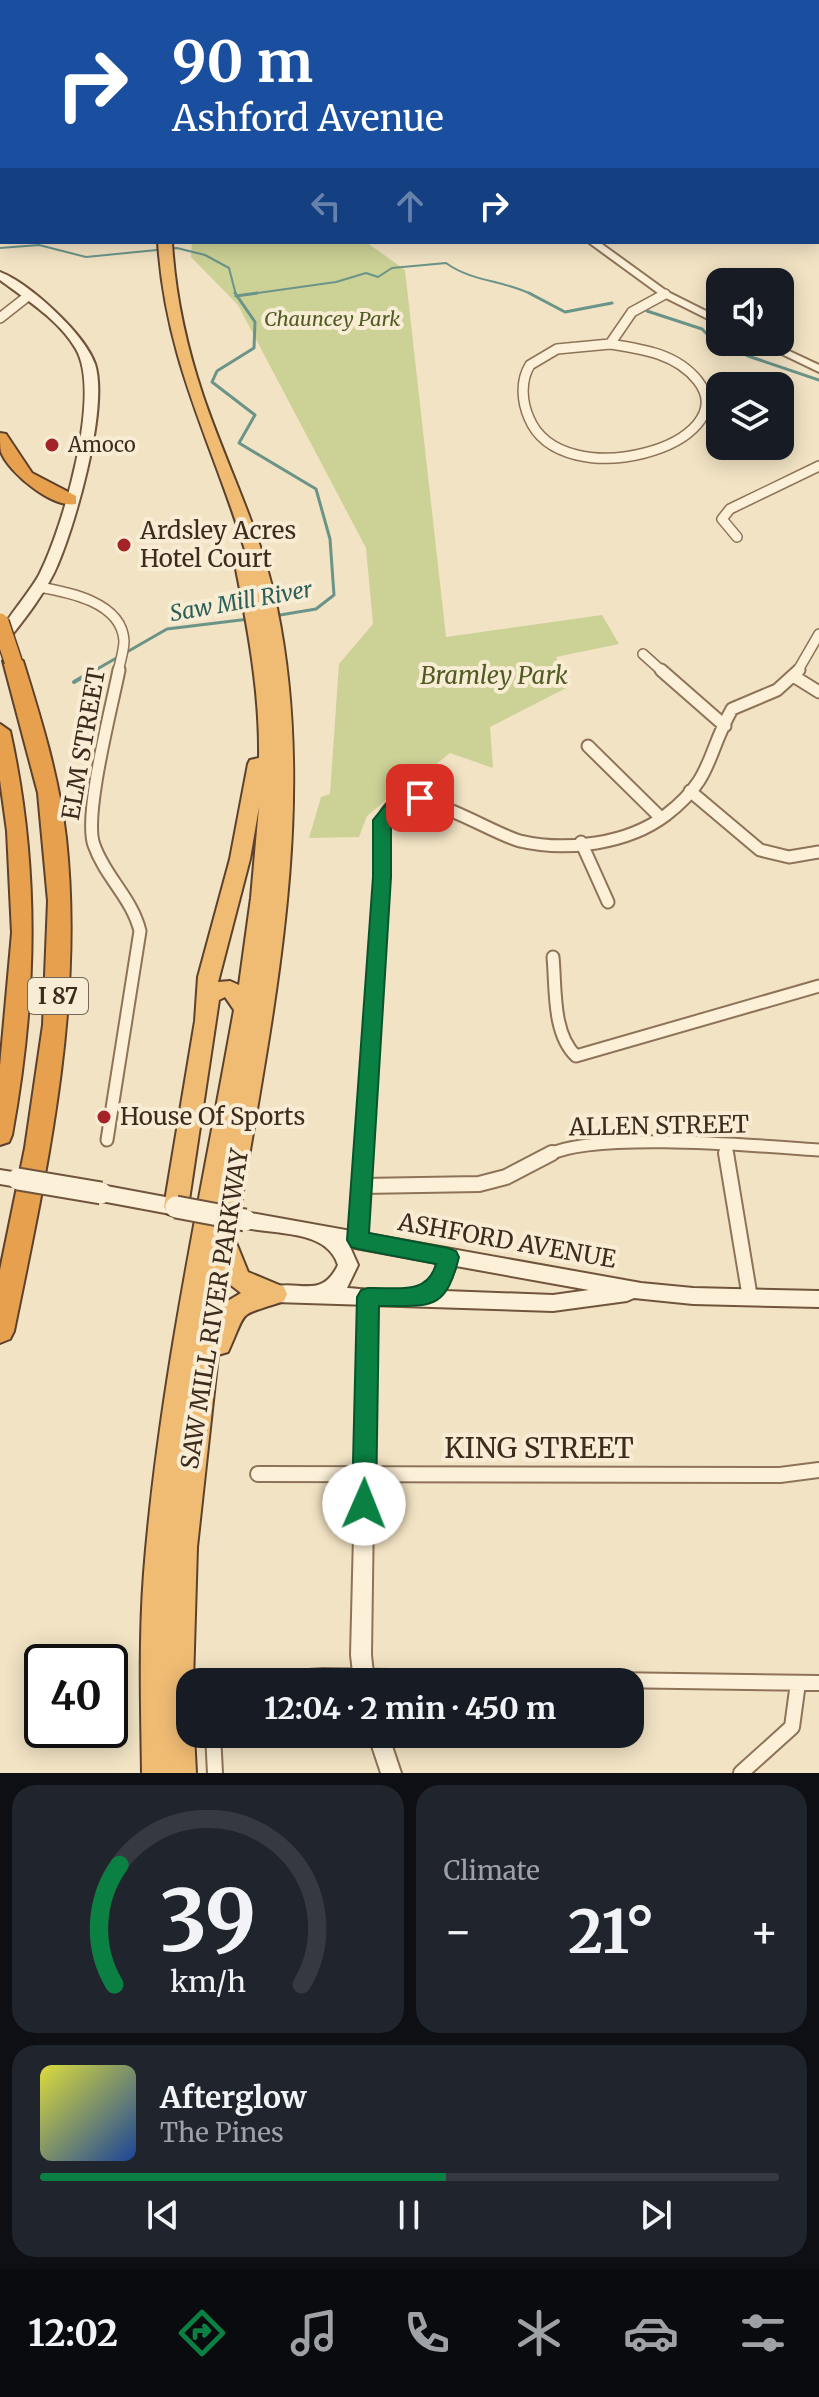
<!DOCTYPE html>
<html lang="en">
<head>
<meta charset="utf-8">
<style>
  body { margin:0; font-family:Merriweather,serif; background:#20242c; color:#f1f3f6; height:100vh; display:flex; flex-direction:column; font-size:30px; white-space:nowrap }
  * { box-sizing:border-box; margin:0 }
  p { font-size:26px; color:#9ea1a6 }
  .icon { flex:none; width:44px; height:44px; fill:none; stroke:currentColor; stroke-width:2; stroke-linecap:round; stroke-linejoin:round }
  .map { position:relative; height:1773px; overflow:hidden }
  .details { display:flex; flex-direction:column; gap:12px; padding:12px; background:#0d0f14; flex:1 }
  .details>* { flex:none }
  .hud { position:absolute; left:0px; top:0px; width:820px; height:244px; box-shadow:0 4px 20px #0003; background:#1a4fa0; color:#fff; overflow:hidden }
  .fabs { position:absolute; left:706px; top:268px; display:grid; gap:16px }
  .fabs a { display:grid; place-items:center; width:88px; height:88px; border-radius:16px; background:#171b24; box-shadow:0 4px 20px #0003; font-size:40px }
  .speed { position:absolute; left:24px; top:1644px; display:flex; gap:16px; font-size:40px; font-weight:700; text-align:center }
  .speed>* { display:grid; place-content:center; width:104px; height:104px; border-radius:50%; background:#171b24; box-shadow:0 4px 20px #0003; line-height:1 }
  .speed .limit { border:4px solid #111; border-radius:12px; background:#fff; color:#111 }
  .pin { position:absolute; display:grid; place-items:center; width:68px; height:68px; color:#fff; margin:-34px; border-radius:16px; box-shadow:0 4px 12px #0006 }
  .me { position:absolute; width:88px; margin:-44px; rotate:1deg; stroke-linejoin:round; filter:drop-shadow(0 0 6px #0008) }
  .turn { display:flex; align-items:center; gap:28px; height:168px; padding:0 40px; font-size:36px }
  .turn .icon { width:104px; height:104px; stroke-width:2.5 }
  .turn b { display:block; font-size:56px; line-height:68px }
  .lanes { display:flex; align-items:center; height:76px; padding:0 40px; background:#0003; justify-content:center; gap:40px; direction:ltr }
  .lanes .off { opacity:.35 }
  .big { font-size:60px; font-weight:700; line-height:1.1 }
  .details .tile { flex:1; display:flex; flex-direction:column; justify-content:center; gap:12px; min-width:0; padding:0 28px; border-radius:24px; background:#20242c }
  .details .dial { align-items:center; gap:0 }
  .dial svg { height:208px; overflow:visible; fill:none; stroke:#363941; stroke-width:7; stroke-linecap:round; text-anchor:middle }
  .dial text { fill:#f1f3f6; stroke:none }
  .song { display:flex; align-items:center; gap:24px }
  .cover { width:96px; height:96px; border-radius:12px; background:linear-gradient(135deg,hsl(60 70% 55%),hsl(220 70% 35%)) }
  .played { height:8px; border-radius:4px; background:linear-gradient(90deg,#0b8043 55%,#363941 55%) }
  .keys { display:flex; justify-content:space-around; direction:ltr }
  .heat { display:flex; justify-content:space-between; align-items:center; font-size:44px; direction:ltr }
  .details .tiles { flex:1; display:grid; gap:12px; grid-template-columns:1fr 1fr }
  .tile:last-child { grid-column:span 2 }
  .trip { position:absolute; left:176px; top:1668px; width:468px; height:80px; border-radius:24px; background:#171b24; box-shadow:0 4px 20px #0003; font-weight:700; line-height:80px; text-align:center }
  .tab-bar { display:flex; height:128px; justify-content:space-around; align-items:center; background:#090b0e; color:#9ea1a6 }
  .tab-bar .icon { width:56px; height:56px }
  .tab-bar .on { color:#0b8043 }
  .tab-bar b { font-size:36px; color:#f1f3f6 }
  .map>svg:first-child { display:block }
</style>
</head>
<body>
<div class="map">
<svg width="819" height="1773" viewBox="0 0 819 1773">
  <rect width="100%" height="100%" fill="#f2e3c4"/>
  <path fill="#ccd196" d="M192,242H366L405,270L446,637L602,615L619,644L556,657L568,687L490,727L493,768L450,753L430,769L414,789L393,794L367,816L359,837L309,838L321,797L330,794L339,664L373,624L366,548L238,305L191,257Z"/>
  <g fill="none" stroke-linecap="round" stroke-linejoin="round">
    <path stroke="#6b9489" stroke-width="2" d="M0,206V215
      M0,248L39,245L86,257L177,248L205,255L229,268L236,295
      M243,295L336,282L366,273L378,277L392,268L446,263C472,282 504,280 533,295"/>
    <path stroke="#6b9489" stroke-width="3" d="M235,293L255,322L254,348L217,371L212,382L255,415L239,443L316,489L330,539L334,595L316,609L274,616
      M529,293L565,312L612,303
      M236,296L257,293
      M647,311L702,329L712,339L748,356L819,380
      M92,672L167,629L249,619"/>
    <path stroke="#6b9489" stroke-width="4" d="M74,682L95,670"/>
    <g stroke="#8e7358" stroke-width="12">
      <path id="minor-far2" d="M0,318L28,296
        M610,344C643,349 677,354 698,381C747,444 562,498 529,418C522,402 520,381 530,365L557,349Z
        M610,344L632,312L665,294
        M737,537L722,519L730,509L819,466
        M39,587C68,592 122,602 124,641C124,650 120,662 118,672
        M643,654L663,672
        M797,672L819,634"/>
    </g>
    <g stroke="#8e7358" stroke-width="15">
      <path id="minor-far1" d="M661,670L725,726
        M795,677L819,692
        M588,746L661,818
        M690,791L760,850L789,857L819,852
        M581,842L608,902
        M553,957C556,988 552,1033 576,1056L819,986
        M107,1140L140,931C132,898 105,877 94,845C83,816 112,706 119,670
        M725,1144L727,1155
        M364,1155L382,877C381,855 374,817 396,803C423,787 490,833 520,841C566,852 628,844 666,815C714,778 706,755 732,709L777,690L799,670
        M548,1155C594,1131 761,1146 819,1150"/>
    </g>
    <g stroke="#8e7358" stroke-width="18">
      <path id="minor" d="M726,1153L750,1298
        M362,1186L479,1184L506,1177L552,1153
        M358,1240L364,1153
        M258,1474L780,1475L819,1470
        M238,1682L323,1676L819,1683
        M213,1734L215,1773
        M741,1773L792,1727L798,1683"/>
    </g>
    <g stroke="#8e7358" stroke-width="4">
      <path id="tertiary" d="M0,37H2V41H0Z
        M588,242H599L668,292L720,318V325L662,296Z
        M757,342H770L819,365V372Z
        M368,1290L374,1292L376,1297L371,1655L374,1682H354L351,1655L360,1297L362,1292Z
        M368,1734H388L401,1773H381Z"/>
    </g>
    <g stroke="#70543b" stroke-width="4">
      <path id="secondary" d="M0,272C29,283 85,334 95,364C109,408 74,531 54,573C41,599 22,622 5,644L0,645C0,641 0,637 0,633C3,623 33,588 40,573C63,527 102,394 76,349C59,320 27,300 0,280Z
        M0,1170L25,1174L27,1179L25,1184L18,1187L0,1184Z
        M101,1185L176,1199L183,1202L185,1207L183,1212L176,1215L101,1201L94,1198L92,1193L94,1188Z
        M245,1212L641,1283L693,1288L819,1291V1307L693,1304L634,1298L627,1301L553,1311L275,1302L268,1300L265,1294L268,1288C297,1278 321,1301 338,1265C326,1227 270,1236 238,1226L236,1220L238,1214ZM350,1247L437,1263C435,1271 434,1280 426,1286C411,1295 365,1289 347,1288L358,1265ZM456,1266L589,1290L553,1295L445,1291Z"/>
    </g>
    <g stroke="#5c412d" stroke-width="4">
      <path id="trunk" d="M165,0H175V2H165Z
        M158,242H172C175,295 186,345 203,396C227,467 262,534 277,608C320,817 268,1032 235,1240L248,1272L284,1287L287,1294L284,1301C235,1318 249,1306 228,1352L218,1355L197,1547L193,1682H190V1734H194L196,1773H142C141,1706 139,1639 144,1573C159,1383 201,1196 234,1010L225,997L219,1000L188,1207L184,1214L176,1217L168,1214L164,1207L195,1021L198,977L230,859L248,764L250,760L259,758C260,692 248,629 235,564L237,560H248C215,447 166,365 158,242ZM259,807L251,898L239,985L230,981L218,982L250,859ZM228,1283L241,1293L226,1302Z"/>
    </g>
    <g stroke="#5c412d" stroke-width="4">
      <path id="motorway" d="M0,433L6,434L32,473L76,496V504C53,509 9,473 1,452C0,447 0,439 0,433Z
        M13,655L23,661C41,719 59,777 66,838C84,1004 47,1169 14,1331L10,1339L0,1343V1270L25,1148L43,1025L48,901L38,793L3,661Z
        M0,724L10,731C40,867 37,998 12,1135L9,1142L0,1145V1066L12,933L7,831L0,780Z"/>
    </g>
    <use href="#minor-far2" stroke="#fcf0d8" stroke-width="9"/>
    <use href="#minor-far1" stroke="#fcf0d8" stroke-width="11"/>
    <use href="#minor" stroke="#fcf0d8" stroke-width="14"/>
    <use href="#tertiary" fill="#fcf0d8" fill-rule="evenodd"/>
    <use href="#secondary" fill="#fcf0d8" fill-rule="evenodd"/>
    <use href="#trunk" fill="#f0bc74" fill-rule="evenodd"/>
    <use href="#motorway" fill="#e7a04e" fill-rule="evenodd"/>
    <g stroke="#70543b" stroke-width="25" stroke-linecap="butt">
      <path id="secondary-bridge" d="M18,1179L101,1193
        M176,1207L245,1220"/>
    </g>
    <g stroke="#5c412d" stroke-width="20" stroke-linecap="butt">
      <path id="motorway-bridge" d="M0,622L13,661"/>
    </g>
    <use href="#secondary-bridge" stroke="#fcf0d8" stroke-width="21"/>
    <use href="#motorway-bridge" stroke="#e7a04e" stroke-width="17"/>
  </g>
  <path fill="#0b8043" stroke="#07532c" stroke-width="2" d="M420,792L426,794V802L403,806L391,821V877L369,1233L448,1248L456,1251L459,1257C445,1313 430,1305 379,1306L376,1504L372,1512L364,1515L355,1512L352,1504L357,1297L361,1290L368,1288C397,1287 427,1296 436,1264L358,1249L351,1247L347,1240L373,877V820L392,797Z"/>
  <g fill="#a32328" stroke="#f8edd4" stroke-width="3">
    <circle cx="52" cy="445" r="8"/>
    <circle cx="124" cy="545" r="8"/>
    <circle cx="104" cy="1117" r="8"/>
  </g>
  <g text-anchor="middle" stroke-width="8" stroke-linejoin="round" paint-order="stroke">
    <g font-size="20" font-style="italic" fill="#4f5b22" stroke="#f8edd4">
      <text x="332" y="326">Chauncey Park</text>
    </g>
    <g font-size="20" fill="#3d2c1e" stroke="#f8edd4" text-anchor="start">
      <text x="68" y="452">Amoco</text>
    </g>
    <g font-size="22" font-style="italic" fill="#2c5e59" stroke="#f8edd4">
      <text transform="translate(241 601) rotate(-10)" y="8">Saw Mill River</text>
    </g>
    <rect fill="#f8edd4" stroke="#756655" stroke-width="2" x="28" y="978" width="60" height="36" rx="6"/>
    <g font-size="22" font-weight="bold" fill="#3d2c1e">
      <text x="58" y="1004">I 87</text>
    </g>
    <g font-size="24" fill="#3d2c1e" stroke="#f8edd4" text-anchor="start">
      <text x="140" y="539">Ardsley Acres<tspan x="140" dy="28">Hotel Court</tspan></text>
      <text x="120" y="1125">House Of Sports</text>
    </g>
    <g font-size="24" font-style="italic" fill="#4f5b22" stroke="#f8edd4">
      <text x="494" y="684">Bramley Park</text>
    </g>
    <g font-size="24" fill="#3d2c1e" stroke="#f8edd4">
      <text transform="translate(84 744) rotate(-80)" y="8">ELM STREET</text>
      <text transform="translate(659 1126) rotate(-1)" y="8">ALLEN STREET</text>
      <text transform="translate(507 1241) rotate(10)" y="8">ASHFORD AVENUE</text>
      <text transform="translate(215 1309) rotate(-81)" y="8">SAW MILL RIVER PARKWAY</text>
    </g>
    <g font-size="28" fill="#3d2c1e" stroke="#f8edd4">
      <text x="539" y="1458">KING STREET</text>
    </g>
  </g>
</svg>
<div class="fabs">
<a><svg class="icon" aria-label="sound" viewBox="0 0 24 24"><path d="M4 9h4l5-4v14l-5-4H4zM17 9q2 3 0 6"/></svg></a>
<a><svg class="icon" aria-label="layers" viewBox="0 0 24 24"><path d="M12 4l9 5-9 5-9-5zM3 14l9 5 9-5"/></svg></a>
</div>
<div class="speed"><div class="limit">40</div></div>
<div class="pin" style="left:420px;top:798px;background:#d93025"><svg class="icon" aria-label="arrive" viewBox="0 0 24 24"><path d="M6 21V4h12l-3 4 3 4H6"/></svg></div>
<svg class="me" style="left:364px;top:1504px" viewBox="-20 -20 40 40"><circle r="19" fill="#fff"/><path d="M0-13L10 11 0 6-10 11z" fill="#0b8043"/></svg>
<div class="trip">12:04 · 2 min · 450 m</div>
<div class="hud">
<div class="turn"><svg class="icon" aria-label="right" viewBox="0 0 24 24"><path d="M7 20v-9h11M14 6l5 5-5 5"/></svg><div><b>90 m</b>Ashford Avenue</div></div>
<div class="lanes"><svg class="icon off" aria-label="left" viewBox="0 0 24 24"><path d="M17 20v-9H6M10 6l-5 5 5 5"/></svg><svg class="icon off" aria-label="ahead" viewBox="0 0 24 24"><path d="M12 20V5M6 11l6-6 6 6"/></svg><svg class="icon" aria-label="right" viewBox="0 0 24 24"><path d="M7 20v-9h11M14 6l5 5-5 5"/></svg></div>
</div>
</div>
<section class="details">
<div class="tiles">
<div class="tile dial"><svg viewBox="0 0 100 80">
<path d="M14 69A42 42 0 1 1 86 69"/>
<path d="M14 69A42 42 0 0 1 16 23" stroke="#0b8043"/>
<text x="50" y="56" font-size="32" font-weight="700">39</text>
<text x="50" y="72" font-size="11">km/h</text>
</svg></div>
<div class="tile"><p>Climate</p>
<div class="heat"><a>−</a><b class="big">21°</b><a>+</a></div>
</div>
<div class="tile">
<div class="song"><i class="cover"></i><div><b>Afterglow</b><p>The Pines</p></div></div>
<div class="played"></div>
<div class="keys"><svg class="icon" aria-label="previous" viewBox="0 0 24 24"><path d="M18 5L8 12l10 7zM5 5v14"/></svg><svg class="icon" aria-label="pause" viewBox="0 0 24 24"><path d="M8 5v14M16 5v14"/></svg><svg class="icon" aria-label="next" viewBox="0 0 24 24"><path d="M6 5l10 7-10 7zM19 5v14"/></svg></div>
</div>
</div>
</section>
<nav class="tab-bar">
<b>12:02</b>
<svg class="icon on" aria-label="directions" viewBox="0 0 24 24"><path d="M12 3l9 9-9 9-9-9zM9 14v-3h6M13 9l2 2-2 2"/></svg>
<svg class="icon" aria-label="music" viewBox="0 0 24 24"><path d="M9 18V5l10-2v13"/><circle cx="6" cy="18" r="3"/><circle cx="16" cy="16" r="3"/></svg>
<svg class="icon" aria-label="phone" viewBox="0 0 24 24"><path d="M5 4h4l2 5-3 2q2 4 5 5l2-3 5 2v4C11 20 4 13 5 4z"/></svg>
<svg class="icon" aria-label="climate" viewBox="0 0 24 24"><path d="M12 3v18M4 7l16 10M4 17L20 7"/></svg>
<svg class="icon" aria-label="car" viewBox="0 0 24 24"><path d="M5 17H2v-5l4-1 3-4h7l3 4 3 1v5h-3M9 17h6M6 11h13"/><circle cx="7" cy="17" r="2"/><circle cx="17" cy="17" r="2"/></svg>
<svg class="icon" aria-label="filters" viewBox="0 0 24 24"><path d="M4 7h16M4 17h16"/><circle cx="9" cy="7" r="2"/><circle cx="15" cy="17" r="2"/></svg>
</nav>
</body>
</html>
